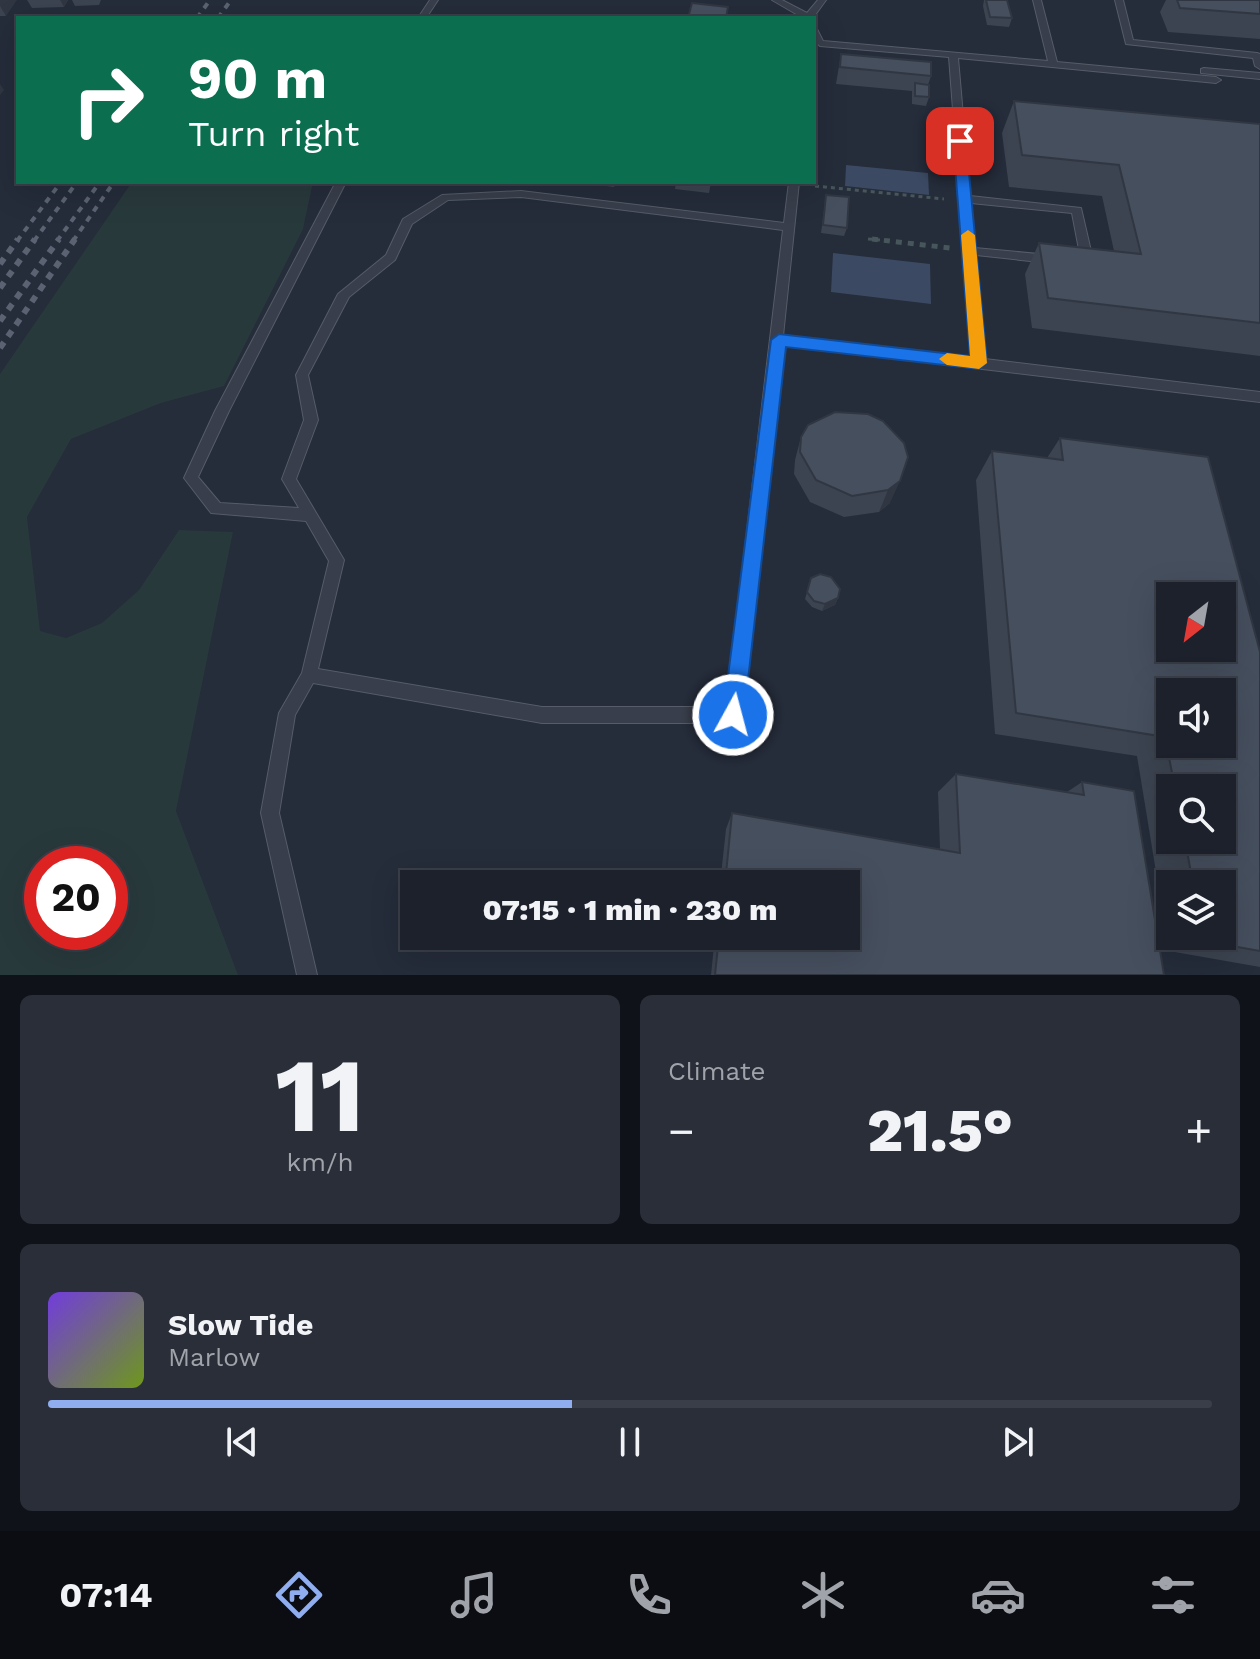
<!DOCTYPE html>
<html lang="en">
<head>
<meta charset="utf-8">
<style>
  body { margin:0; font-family:"Work Sans",sans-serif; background:#292e38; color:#f1f3f6; height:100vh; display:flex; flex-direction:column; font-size:30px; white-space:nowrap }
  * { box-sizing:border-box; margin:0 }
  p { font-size:26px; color:#a0a3a9 }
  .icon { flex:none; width:44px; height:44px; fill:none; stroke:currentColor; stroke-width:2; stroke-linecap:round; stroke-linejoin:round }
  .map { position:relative; height:975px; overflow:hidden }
  .details { display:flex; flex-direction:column; gap:20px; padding:20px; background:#0f1218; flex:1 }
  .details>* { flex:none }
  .hud { position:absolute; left:16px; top:16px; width:800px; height:168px; border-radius:0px; box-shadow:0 8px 32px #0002,0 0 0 2px #3a3e48; background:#0b6e4f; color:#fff; overflow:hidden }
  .needle { width:52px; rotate:211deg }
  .fabs { position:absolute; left:1156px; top:582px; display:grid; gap:16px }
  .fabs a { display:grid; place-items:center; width:80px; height:80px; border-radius:0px; background:#1c212c; box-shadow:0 8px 32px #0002,0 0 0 2px #3a3e48; font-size:40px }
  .speed { position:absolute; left:24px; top:846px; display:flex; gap:16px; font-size:40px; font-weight:700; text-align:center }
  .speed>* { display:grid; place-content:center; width:104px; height:104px; border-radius:50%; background:#1c212c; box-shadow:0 8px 32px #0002,0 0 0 2px #3a3e48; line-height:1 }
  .speed .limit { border:12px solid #d22; background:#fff; color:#111 }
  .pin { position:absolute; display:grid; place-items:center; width:68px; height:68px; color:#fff; margin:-34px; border-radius:16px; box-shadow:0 4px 12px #0006 }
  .me { position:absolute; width:88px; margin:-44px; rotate:7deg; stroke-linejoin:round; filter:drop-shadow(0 0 6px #0008) }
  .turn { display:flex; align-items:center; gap:28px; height:168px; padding:0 40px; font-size:36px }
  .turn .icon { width:104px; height:104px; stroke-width:2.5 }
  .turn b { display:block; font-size:56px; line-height:68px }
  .big { font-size:60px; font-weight:800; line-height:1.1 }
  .details .widget { flex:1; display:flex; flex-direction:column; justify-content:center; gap:12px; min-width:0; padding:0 28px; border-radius:12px; background:#292e38 }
  .details .dial { align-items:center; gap:0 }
  .dial b { font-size:104px; line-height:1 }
  .song { display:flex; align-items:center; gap:24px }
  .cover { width:96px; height:96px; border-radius:12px; background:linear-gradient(135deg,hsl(260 70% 55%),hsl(80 70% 35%)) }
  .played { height:8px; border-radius:4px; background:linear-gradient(90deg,#8fadef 45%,#3a3e48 45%) }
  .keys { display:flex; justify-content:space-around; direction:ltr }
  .heat { display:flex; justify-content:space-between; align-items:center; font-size:44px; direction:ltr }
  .details .tiles { flex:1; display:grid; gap:20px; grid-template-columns:1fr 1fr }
  .widget:last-child { grid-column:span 2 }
  .trip { position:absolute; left:400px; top:870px; width:460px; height:80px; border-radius:0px; background:#1c212c; box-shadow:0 8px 32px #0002,0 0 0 2px #3a3e48; font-weight:800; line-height:80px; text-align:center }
  .menu { display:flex; height:128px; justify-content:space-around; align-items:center; background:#0b0d12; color:#a0a3a9 }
  .menu .icon { width:56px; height:56px }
  .menu .active { color:#8fadef }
  .menu b { font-size:36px; color:#f1f3f6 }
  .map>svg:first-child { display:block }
</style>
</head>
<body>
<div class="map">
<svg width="1260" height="975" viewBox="0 0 1260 975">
  <rect width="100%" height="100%" fill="#252c3a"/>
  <path fill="#28393c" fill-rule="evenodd" d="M132,182H313L303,229L224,386L161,403L71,439L27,517L40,631L66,638L102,623L139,590L179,530L233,532L176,811L238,975H0V374ZM42,864H110V932H42Z"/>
  <path fill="#3b4962" d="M846,165L928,173L929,195L845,186Z
    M833,253L930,264L931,304L831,292Z"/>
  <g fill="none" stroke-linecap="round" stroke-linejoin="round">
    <g stroke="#565c68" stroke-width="2">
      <path id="lane" d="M430,0H438L426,18H418Z
        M772,0H782L807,13L818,0H826L813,18H803Z
        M1033,0H1041L1057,62L1216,77L1221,80L1216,83L958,58L970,196L1081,208L1094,264L1088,268L1079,263L1081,260L1072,213L971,203L975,248L1049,255L1055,259L1049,263L976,255L985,359L1260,392V402L782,345L741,715L739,721L733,723H542L313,683L295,715L279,813L317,975H297L261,813L279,713L302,673L329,561L306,521L211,513L184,478L215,411L336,182H346L229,411L198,477L220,503L299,508L282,479L304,420L296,375L338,294L386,255L403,219L442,195L521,191L784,223L789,182H799L783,336L972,358L949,57L820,46L814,40V28L817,29L823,41L1048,61ZM521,197L783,230L726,707H542L318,669L344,560L296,479L318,420L308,375L349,297L395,260L412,224L448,200Z
        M1115,0H1123L1133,40L1257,53L1260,54V69L1255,66L1253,58L1126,44Z
        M1204,68L1260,73V79L1201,73V69Z"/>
    </g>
    <path stroke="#46565a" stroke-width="3" stroke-dasharray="4 4" stroke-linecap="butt" d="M815,186L944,199
      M868,239L891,241"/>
    <path stroke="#46565a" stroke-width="5" stroke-dasharray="6 6" stroke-linecap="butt" d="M872,239L950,248"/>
    <use href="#lane" fill="#383e4b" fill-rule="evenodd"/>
    <path stroke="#5b6271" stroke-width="4" stroke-dasharray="6 6" stroke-linecap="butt" d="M197,18L210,0
      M218,18L231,0
      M17,241L61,182
      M34,241L77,182
      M57,241L100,182
      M73,241L114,182"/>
    <path stroke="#5b6271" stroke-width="6" stroke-dasharray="7 7" stroke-linecap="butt" d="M0,264L18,239
      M0,288L35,239
      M0,321L59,239
      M0,348L75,239"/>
  </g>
  <path fill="#3c4451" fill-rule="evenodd" d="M0,0L6,16H0Z
    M27,0H68L64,7L32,8Z
    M72,0H101L99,5L75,6Z
    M984,0H1007L1012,18L1009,27L987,25L983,6Z
    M1166,0H1260V39L1168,32L1160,12Z
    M841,54L931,76L928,85L929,97L926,106L912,104V91L836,84Z
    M1014,101L1260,124V356L1032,328L1025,274L1039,243L1114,251L1102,196L1009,187L1002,133Z
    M576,182H616L614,187Z
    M676,182H711L709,193L675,189Z
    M826,195L847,228L844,236L821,233Z
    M883,421L890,503L879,512L844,517L810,502L794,474L795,460L801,437Z
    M1060,438L1260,652V967L1169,951L1137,756L995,734L976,480L992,451L1047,458ZM1170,788H1222V840H1170ZM1170,884H1222V936H1170Z
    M811,578L838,598L835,605L822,611L812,607L805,599Z
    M956,774L1067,792L1082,782L1164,975H711L715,936H846V884H720L726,829L732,813L940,849L938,792Z"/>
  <path fill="#313742" d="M0,0H17L6,16L0,6Z
    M60,0H68L64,7Z
    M0,84L4,90L0,95Z
    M900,481L890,503L879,512L888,490Z
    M838,598L835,605L822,611L825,604Z"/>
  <path fill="#464f5e" stroke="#313742" stroke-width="2" fill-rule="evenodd" d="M986,0H1007L1012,18L990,17Z
    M1177,0H1260V14L1180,8Z
    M692,3L728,7L726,18H688Z
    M841,54L931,62V76L840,67Z
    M915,83L929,85V97L915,96Z
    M1014,101L1260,124V323L1048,298L1039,243L1141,254L1119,165L1022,155Z
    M826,195L849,197L847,228L823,225Z
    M835,412L868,414L883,421L904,443L908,457L900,481L888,490L852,496L816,480L800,452L801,437L808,425Z
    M1060,438L1208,457L1260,652V951L1204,941L1203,936H1222V884H1193L1185,840H1222V788H1175L1165,737L1016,713L992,451L1063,460ZM1170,596H1222V648H1170ZM1170,692H1222V744H1170Z
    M820,574L831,577L840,589L838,598L825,604L814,601L807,592L811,578Z
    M956,774L1084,795L1082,782L1134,791L1164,975H715L719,936H846V884H725L732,813L960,853Z"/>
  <path fill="#1a73e8" stroke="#114b97" stroke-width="2" d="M960,137L966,141L987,363L979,369L786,347L744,715L741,722L733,725L726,722L723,715L771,340L779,334L970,356L953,141Z"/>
  <path fill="#f59e0b" d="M968,230L975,235L987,363L979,369L947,365L939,359L947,353L970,356L961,235Z"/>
</svg>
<div class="fabs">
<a><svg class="needle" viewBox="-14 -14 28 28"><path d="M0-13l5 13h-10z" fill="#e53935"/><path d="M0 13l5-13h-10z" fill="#a0a3a9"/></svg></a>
<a><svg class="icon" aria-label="sound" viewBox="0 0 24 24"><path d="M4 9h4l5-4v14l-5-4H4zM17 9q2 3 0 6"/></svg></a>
<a><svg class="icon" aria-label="search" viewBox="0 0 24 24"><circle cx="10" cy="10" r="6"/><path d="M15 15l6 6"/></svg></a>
<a><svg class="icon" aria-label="layers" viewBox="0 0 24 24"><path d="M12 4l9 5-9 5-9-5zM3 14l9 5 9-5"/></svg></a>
</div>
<div class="speed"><div class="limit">20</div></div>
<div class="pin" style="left:960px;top:141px;background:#d93025"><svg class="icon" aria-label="arrive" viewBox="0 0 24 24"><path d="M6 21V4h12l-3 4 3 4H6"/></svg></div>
<svg class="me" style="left:733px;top:715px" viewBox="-20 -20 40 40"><circle r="17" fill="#1a73e8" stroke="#fff" stroke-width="3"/><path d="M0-11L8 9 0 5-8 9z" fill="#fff"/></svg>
<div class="trip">07:15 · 1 min · 230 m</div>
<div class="hud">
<div class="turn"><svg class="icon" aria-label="right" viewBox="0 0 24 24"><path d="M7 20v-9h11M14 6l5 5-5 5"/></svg><div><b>90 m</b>Turn right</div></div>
</div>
</div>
<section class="details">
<div class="tiles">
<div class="widget dial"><b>11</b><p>km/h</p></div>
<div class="widget"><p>Climate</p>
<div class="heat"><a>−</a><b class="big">21.5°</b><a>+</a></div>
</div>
<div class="widget">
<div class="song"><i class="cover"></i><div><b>Slow Tide</b><p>Marlow</p></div></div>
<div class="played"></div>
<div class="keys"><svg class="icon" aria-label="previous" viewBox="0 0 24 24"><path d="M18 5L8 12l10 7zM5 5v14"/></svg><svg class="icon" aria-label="pause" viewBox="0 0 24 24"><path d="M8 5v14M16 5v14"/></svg><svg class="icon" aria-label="next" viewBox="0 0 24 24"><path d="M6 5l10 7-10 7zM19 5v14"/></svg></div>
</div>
</div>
</section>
<nav class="menu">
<b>07:14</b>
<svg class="icon active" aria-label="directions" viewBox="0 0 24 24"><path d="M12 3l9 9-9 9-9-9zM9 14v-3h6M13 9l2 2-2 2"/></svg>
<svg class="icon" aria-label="music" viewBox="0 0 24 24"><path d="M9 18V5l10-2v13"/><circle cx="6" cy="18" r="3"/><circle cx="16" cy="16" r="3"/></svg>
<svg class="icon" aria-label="phone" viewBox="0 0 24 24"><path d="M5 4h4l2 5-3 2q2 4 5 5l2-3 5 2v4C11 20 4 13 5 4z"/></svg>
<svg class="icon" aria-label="climate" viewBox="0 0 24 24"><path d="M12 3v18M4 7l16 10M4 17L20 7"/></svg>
<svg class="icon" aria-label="car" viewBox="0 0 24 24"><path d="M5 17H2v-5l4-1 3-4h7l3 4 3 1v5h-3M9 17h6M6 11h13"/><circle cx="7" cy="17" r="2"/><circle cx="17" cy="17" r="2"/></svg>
<svg class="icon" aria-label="filters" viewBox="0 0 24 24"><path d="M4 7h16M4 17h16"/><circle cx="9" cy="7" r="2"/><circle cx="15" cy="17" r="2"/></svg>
</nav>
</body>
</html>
